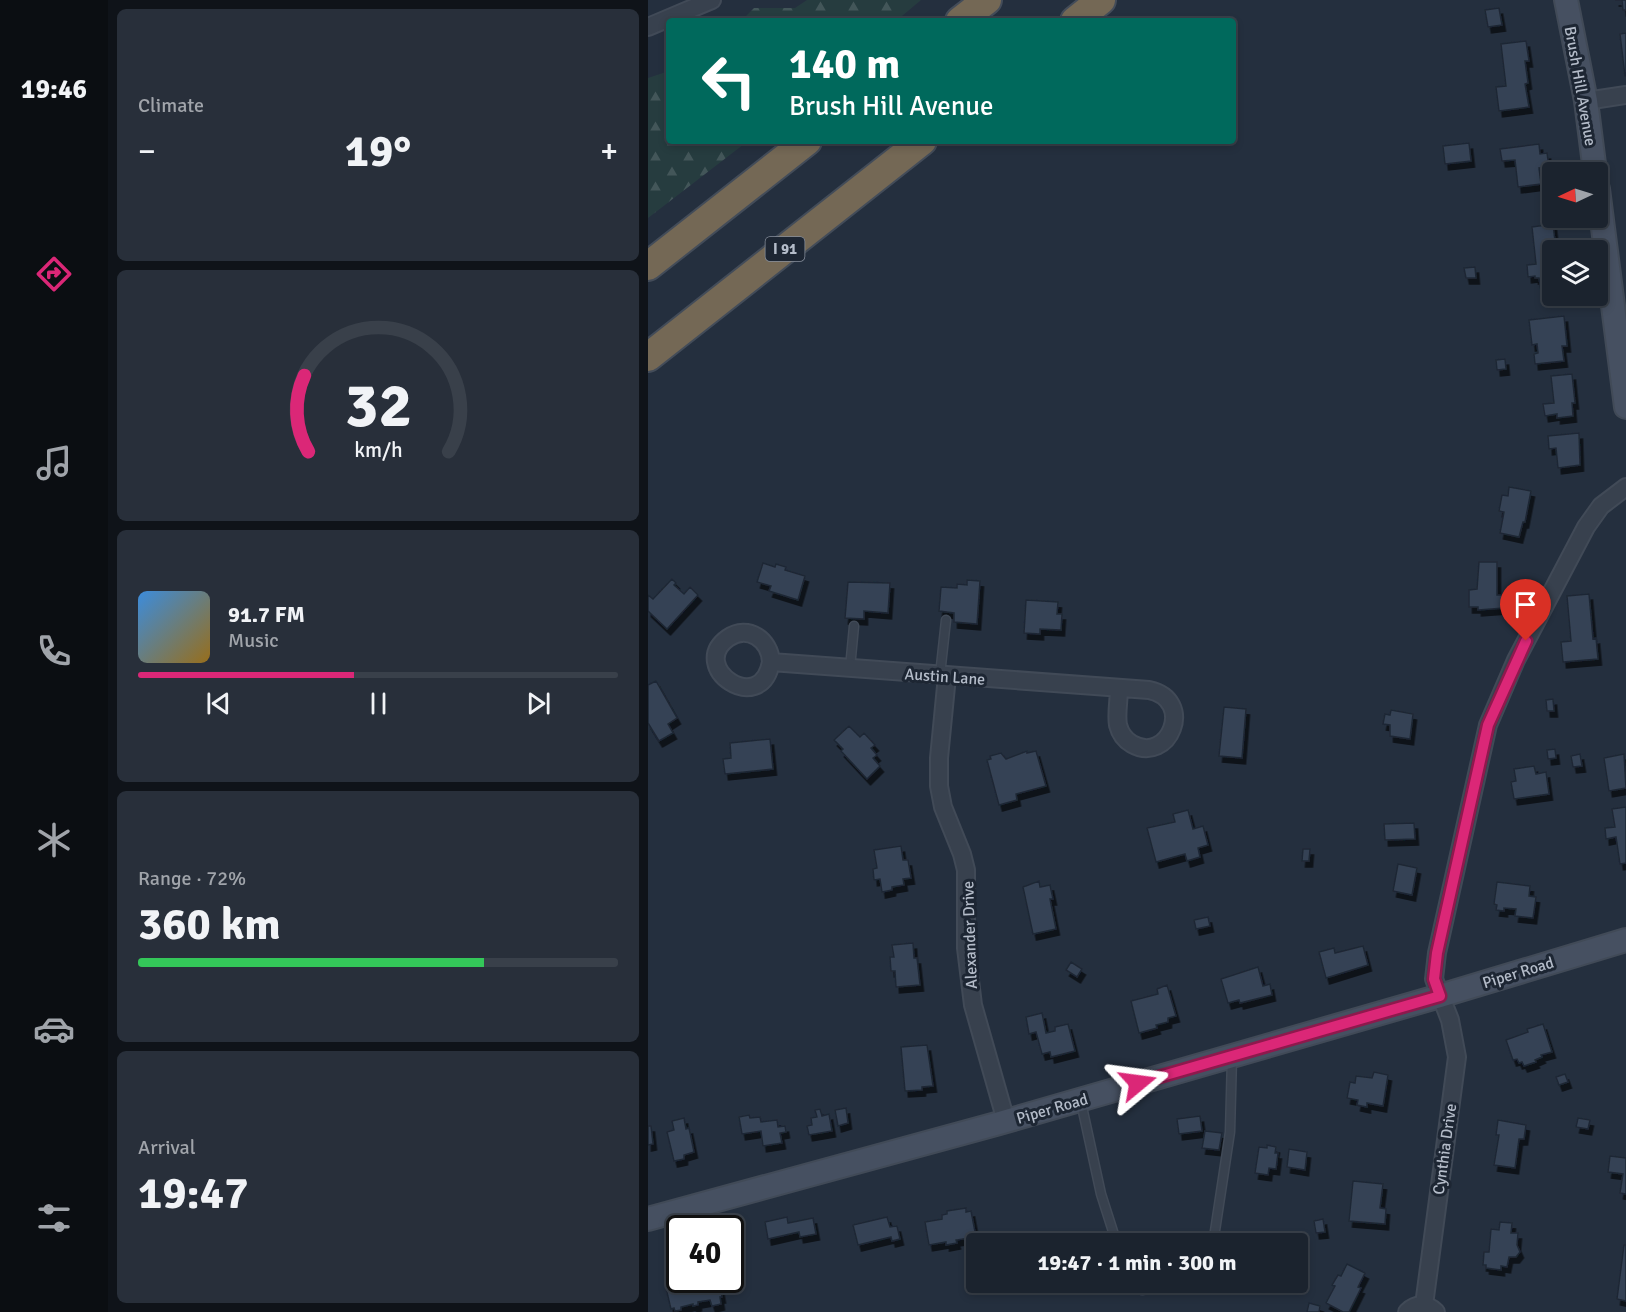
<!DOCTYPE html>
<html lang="en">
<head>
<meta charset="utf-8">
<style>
  body { margin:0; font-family:Signika,sans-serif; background:#282f3a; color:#f1f3f6; height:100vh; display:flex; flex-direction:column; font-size:22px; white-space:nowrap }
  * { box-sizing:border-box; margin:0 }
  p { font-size:20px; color:#a0a4aa }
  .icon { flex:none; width:33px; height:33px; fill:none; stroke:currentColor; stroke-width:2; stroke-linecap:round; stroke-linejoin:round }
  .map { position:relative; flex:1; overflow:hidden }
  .details { display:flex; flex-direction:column; gap:9px; padding:9px; background:#0f1319; width:540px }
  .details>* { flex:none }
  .hud { position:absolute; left:18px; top:18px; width:570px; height:126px; border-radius:6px; box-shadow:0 3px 9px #0003,0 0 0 2px #39404a; background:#00695c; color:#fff; overflow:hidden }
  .needle { width:39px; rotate:266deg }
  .buttons { position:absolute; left:894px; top:162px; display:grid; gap:12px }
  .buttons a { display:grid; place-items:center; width:66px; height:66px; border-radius:6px; background:#1b232e; box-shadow:0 3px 9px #0003,0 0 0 2px #39404a; font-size:30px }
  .speed { position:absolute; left:18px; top:1215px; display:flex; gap:12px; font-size:30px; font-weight:700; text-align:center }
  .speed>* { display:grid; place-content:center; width:78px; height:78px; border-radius:50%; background:#1b232e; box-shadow:0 3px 9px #0003,0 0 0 2px #39404a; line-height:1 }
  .speed .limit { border:3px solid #111; border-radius:9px; background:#fff; color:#111 }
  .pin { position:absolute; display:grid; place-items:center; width:51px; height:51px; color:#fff; margin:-62px -26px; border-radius:50% 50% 50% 0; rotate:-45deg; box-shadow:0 0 6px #0007 }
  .pin .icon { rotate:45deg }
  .me { position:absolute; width:66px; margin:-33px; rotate:74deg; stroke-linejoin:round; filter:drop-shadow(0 0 4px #0008) }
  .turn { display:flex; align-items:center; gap:21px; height:126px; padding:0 24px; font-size:27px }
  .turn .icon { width:78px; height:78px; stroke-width:2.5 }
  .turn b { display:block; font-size:42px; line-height:51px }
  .big { font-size:45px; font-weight:700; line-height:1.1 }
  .details .tile { flex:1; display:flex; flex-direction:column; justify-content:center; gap:9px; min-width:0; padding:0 21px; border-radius:9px; background:#282f3a }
  .details .dial { align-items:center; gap:0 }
  .dial svg { height:156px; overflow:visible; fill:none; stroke:#39404a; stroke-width:7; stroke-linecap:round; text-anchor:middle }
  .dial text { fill:#f1f3f6; stroke:none }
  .song { display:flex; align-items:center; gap:18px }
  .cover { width:72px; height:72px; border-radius:9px; background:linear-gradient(135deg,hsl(210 70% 55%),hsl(40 70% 35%)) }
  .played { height:6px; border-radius:3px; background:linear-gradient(90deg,#db2777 45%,#39404a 45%) }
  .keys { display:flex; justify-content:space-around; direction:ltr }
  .heat { display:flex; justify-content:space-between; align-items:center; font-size:33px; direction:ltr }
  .charge { height:9px; border-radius:4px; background:linear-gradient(90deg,#34c759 72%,#39404a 0) }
  .trip { position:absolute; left:318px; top:1233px; width:342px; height:60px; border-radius:6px; background:#1b232e; box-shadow:0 3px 9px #0003,0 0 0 2px #39404a; font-weight:700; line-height:60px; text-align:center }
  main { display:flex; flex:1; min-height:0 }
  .tab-bar { display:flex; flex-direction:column; width:108px; justify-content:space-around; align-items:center; background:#0b0e12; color:#a0a4aa }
  .tab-bar .icon { width:42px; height:42px }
  .tab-bar .selected { color:#db2777 }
  .tab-bar b { font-size:27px; color:#f1f3f6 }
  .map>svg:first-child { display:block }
</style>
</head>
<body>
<main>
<nav class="tab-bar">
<b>19:46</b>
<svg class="icon selected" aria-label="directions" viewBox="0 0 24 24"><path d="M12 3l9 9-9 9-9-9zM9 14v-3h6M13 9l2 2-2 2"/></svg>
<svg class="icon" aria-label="music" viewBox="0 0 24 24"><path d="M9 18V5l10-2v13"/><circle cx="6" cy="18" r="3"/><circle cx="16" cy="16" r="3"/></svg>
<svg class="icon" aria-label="phone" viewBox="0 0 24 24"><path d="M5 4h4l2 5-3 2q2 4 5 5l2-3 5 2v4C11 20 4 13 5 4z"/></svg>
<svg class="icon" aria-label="climate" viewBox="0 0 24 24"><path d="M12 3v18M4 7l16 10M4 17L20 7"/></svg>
<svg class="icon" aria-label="car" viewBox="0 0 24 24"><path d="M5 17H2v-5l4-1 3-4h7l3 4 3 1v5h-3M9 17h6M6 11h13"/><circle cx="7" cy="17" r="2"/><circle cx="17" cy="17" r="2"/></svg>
<svg class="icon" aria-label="filters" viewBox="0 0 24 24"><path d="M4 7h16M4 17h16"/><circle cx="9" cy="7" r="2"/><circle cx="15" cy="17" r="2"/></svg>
</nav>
<section class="details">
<div class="tile"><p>Climate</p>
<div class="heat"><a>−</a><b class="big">19°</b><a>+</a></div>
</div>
<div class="tile dial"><svg viewBox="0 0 100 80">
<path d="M14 69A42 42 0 1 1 86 69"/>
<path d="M14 69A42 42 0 0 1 12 30" stroke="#db2777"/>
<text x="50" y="56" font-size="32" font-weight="700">32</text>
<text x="50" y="72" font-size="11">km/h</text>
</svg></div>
<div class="tile">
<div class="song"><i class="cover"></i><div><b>91.7 FM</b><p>Music</p></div></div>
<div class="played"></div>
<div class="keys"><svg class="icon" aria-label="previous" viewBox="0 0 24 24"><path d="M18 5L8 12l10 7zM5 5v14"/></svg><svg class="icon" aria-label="pause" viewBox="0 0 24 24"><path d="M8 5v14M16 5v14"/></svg><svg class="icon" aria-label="next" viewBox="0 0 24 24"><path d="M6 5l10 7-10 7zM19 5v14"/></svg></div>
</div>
<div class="tile"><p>Range · 72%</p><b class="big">360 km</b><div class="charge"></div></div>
<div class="tile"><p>Arrival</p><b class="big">19:47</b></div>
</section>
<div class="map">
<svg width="978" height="1312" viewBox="0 0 978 1312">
  <defs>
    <pattern id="forest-firs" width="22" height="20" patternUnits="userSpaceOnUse" patternTransform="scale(1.5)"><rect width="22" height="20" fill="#263c3f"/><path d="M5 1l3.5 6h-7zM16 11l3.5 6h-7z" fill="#435659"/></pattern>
    <filter id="shadow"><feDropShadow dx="3.5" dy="6" stdDeviation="0" flood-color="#0009"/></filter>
  </defs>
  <rect width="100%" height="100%" fill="#242f3e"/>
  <path fill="url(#forest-firs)" d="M159,0H273L248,21H93L106,8H147Z
    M21,71V141H100L0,218V78Z"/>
  <path fill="#364354" stroke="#1f2835" stroke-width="1.5" filter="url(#shadow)" d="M967,0H978V10H975L974,0Z
    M851,8L854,25L840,27L837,10Z
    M978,33V76H977L972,34Z
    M878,41L881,61H877L880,83L877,84L881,107L851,111L848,87L858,86L853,44Z
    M821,143L823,161L797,164L795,146Z
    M891,144L892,154L899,153L901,167L891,168L893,184L870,187L867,160L854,161L852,149Z
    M905,224L908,250H904V290L893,291L891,278H887V276L880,277L879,265L888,264L884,227Z
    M827,267L828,278H818L816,268Z
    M916,316L919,346H914L916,361L887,364L886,354L890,353L889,344L884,345L881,320Z
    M857,359L858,369L849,370L848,360Z
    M924,374L927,403H924L925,416L909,418V414L897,416L895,404L906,403L903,376Z
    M931,433L932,465L910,468L908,448L901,449L900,436Z
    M861,487L883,491L877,522H875L871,537L852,533L856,512L851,511L854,495L860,496Z
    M831,562H849V595H855L856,608L830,610V607H821V590L829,589Z
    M115,563L127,567L128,564L138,567L137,570L157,576L150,600L121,591L123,586L109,582Z
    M24,579L28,583L26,585L36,594L42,587L50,595L19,629L0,611V595L5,599Z
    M319,580L332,581L329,624L306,622V613L291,611L293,587L309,588V584L319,585Z
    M200,582L242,583L240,613L216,611V619L197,618Z
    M941,594L945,639L948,638L950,659L915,662L913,642L923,641L919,596Z
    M378,600L410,602L409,614H414L413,630L392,629V634L376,633Z
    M8,681L29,718L20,724L25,733L11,741L0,723V685Z
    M905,699L906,711H899L898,700Z
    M576,707L598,709L594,758L571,756Z
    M743,710L765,714L762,739L742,736V725L735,724L737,714L742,715Z
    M201,726L212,737L216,733L227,745L223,748L229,755L225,758L232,766L219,779L193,751L195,749L186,740Z
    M122,739L125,769L77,774L75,759L83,758L82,743Z
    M907,749L908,758L900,759L899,750Z
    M379,751V753L388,751L398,786L368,794L369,800L351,805L339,760L343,759L342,756L353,753L358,759Z
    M932,754L934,766L925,767L923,756Z
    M976,754L978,788L961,791L956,758Z
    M886,766L888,774L898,772L901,794L866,799L863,782L868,781L866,769Z
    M978,807V863L972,864L968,837L958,839L957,828L967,827L964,809Z
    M540,810L545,829L555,826L560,845L550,848L552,857L539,861L537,854L508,862L499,828L527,822L525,814Z
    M766,823L767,839L737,840L736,824Z
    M253,846L255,860H260L263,878L255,879L256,885L244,887V890L234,892L232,879L226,880L225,869L229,868L226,850Z
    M655,849H662L661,861H654Z
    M750,864L769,868L764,895L745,891Z
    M391,881L392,887L402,885L405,899H402L408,929L385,934L375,887Z
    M849,882L882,886L881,896L888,897L885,918L867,916L868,909L856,908V911L848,910L849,905L846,904Z
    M560,917L562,926L548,929L546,920Z
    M265,943L266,958H269L272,985L248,987L247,971H243L242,957H246L244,945Z
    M715,946L720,965L678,978L671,952L686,948L687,953Z
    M423,962L434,969L429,977L418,970Z
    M610,967L615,986L622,984L624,995L592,1003L591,1000L580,1003L573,979Z
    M519,985L528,1016L520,1018V1022L508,1025L509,1028L491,1033L483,1001L510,994L509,989Z
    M394,1013L398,1033L407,1031V1027L420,1024L427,1051L403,1057L402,1052L394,1054L388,1032L381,1034L378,1017Z
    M895,1024L904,1052L893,1055L894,1057L887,1060L888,1062L876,1066L874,1062L871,1063L869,1059L865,1060L858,1040L880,1032L879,1029Z
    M279,1045L285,1086L274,1087V1090L257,1091L253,1047Z
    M726,1072L740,1075L735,1106L719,1103V1107L709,1105L710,1100L699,1098L702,1082L707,1083L708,1076L724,1078Z
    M917,1074L920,1082L911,1085L908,1077Z
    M198,1108L200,1123L190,1126L187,1110Z
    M172,1109L174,1116L181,1114L184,1131L161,1135L159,1126L164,1125L163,1118L169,1117L167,1110Z
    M101,1115L102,1118L112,1117L113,1122L129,1120L130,1127L137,1126L138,1132L132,1133L134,1143L115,1146L113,1131L94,1134L91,1117Z
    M552,1116L554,1131L531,1134L529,1119Z
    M36,1118L38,1129L41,1128L46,1152L36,1155V1159L26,1161L19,1132L26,1130L24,1121Z
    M930,1118L942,1120L940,1129L928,1127Z
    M850,1120L878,1125L876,1139H871L867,1168L846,1165L851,1135H848Z
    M0,1126H3L5,1144L0,1145Z
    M557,1131L574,1133L571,1150L554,1148Z
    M619,1145L628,1147L627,1153H630L628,1169L621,1168L620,1175L607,1173L611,1147L619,1148Z
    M641,1149L659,1152L657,1170L639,1167Z
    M962,1156L978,1158V1194L972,1193L975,1174L960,1172Z
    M705,1181L735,1184L732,1208L738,1209L737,1224L701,1221Z
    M318,1208V1212L323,1211L328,1237L308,1240L309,1243L298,1245V1242L281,1245L277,1222L294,1219V1215L299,1214V1211Z
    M139,1217L140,1223L165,1218L168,1234L152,1237L151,1232L120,1239L117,1222Z
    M239,1217L242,1227L249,1226L252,1239L244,1241L243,1237L210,1245L205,1225Z
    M675,1219L677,1232L668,1233L666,1221Z
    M852,1222L864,1223L863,1233H870L869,1245L872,1252L868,1257H861L859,1267L853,1266V1270L838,1268V1265H835L836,1252H841L843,1229L851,1230Z
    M976,1245H978V1301L969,1299Z
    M699,1264L717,1273L710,1287L713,1288L701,1312H695L678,1303L687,1286L684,1285L690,1275L693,1276Z
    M37,1280H71L74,1297H72L73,1304L64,1306L62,1300L50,1302V1305L45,1306V1304L33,1307V1310L27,1311L26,1308L23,1309L17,1284Z
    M661,1303L672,1306L671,1312H659Z"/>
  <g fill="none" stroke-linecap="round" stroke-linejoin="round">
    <g stroke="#414a57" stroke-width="11">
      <path id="lane" d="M202,668L206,626
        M292,675L298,620
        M433,1102L453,1194L469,1244
        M565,1244L582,1132L584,1057
        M484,1282L494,1290L544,1282"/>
    </g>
    <g stroke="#414a57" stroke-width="20">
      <path id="street" d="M0,27L64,0
        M938,101L978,95
        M123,662C113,718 39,667 80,638C100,624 122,640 123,662L501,690C548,700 521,765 484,744C477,740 472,733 470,725C468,714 471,700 471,688
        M299,676L291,758V786L295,807L314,854L318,870V948L325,1005L358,1121
        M776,1305L809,1057L802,1020L786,979L789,953L840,725L868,660L938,527L953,506L978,487
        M759,1312C768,1303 779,1303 788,1312"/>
    </g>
    <g stroke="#414a57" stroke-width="26">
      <path id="secondary" d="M918,0L938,101L947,172
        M950,189L978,407
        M0,1219L348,1124L792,996L978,940"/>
    </g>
    <g stroke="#434c59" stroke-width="32">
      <path id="highway" d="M312,21L339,0
        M427,21L453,0
        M0,266L159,141
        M0,357L274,141"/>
    </g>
    <use href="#lane" stroke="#38414e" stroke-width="8"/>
    <use href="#street" stroke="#38414e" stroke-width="16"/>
    <use href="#secondary" stroke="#465061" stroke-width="22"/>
    <use href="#highway" stroke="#746855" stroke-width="28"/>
  </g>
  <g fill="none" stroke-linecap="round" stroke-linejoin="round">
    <g stroke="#8e194d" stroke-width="15">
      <path id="route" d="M490,1083L792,996L786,979L789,953L840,725L878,641"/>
    </g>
    <use href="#route" stroke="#db2777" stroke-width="10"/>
  </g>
  <g text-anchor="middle" stroke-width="6" stroke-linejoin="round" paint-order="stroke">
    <rect fill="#1d2633" stroke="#878f9c" stroke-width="1.5" x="117.5" y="237" width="39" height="24" rx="4.5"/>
    <g font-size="15" font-weight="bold" fill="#b4bcc9">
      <text x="137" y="254">I 91</text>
    </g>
    <g font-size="16" fill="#b4bcc9" stroke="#1d2633">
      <text transform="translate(933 86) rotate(80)" y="6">Brush Hill Avenue</text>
      <text transform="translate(297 676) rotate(4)" y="6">Austin Lane</text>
      <text transform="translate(321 935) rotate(-92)" y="6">Alexander Drive</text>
      <text transform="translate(870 972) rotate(-17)" y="6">Piper Road</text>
      <text transform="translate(404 1108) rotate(-16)" y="6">Piper Road</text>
      <text transform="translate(796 1149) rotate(-82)" y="6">Cynthia Drive</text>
    </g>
  </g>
</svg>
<div class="buttons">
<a><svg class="needle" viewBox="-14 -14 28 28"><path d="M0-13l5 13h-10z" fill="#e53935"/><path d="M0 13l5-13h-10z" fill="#a0a4aa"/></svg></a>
<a><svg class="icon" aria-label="layers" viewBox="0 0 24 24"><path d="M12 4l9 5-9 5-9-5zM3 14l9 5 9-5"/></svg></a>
</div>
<div class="speed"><div class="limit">40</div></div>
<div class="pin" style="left:878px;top:641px;background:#d93025"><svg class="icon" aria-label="arrive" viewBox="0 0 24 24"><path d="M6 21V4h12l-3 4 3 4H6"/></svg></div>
<svg class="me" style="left:490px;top:1083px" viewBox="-20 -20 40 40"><path d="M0-17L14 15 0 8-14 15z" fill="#db2777" stroke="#fff" stroke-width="4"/></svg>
<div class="trip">19:47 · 1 min · 300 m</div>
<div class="hud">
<div class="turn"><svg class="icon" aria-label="left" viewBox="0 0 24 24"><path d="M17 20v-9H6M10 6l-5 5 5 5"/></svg><div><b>140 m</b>Brush Hill Avenue</div></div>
</div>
</div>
</main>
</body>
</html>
